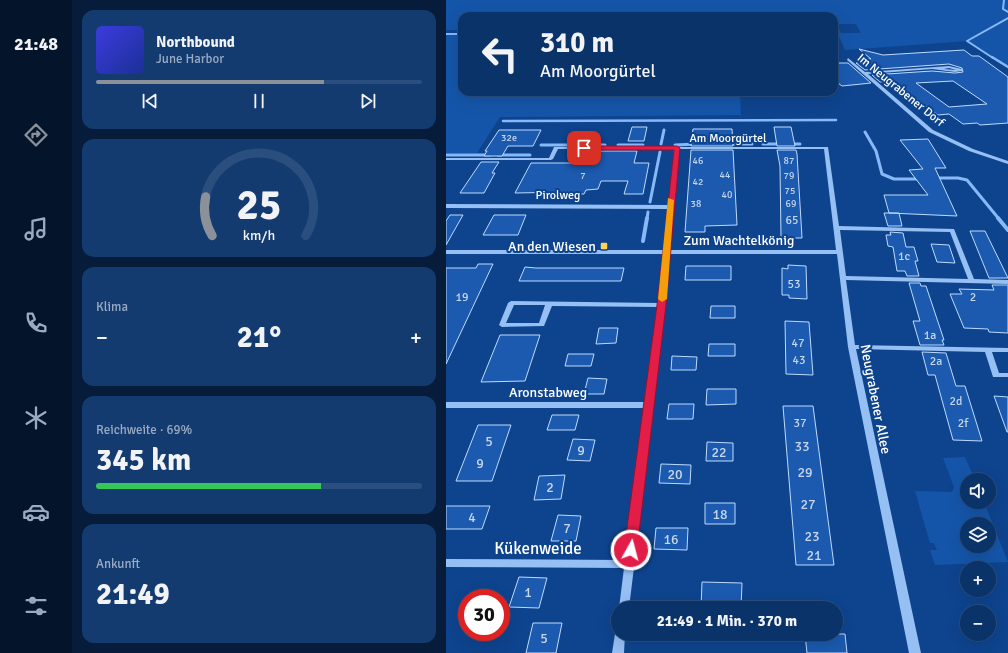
<!DOCTYPE html>
<html lang="de">
<head>
<meta charset="utf-8">
<style>
  body { margin:0; font-family:Signika,sans-serif; background:#133b70; color:#f1f3f6; height:100vh; display:flex; flex-direction:column; font-size:15px; white-space:nowrap }
  * { box-sizing:border-box; margin:0 }
  p { font-size:13px; color:#99aac1 }
  .icon { flex:none; width:22px; height:22px; fill:none; stroke:currentColor; stroke-width:2; stroke-linecap:round; stroke-linejoin:round }
  .map { position:relative; flex:1; overflow:hidden }
  .drawer { display:flex; flex-direction:column; gap:10px; padding:10px; background:#061c3a; width:374px }
  .drawer>* { flex:none }
  .banner { position:absolute; left:12px; top:12px; width:380px; height:84px; border-radius:12px; box-shadow:0 4px 16px #0002,0 0 0 1px #2a4e7e; background:#0a336a; color:#f1f3f6; overflow:hidden }
  .tools { position:absolute; left:514px; top:473px; display:grid; gap:8px }
  .tools a { display:grid; place-items:center; width:36px; height:36px; border-radius:50%; background:#0a336a; box-shadow:0 4px 16px #0002,0 0 0 1px #2a4e7e; font-size:20px }
  .speed { position:absolute; left:12px; top:589px; display:flex; gap:8px; font-size:20px; font-weight:700; text-align:center }
  .speed>* { display:grid; place-content:center; width:52px; height:52px; border-radius:50%; background:#0a336a; box-shadow:0 4px 16px #0002,0 0 0 1px #2a4e7e; line-height:1 }
  .speed .limit { border:6px solid #d22; background:#fff; color:#111 }
  .pin { position:absolute; display:grid; place-items:center; width:34px; height:34px; color:#fff; margin:-17px; border-radius:8px; box-shadow:0 2px 6px #0006 }
  .me { position:absolute; width:44px; margin:-22px; rotate:7deg; stroke-linejoin:round; filter:drop-shadow(0 0 3px #0008) }
  .turn { display:flex; align-items:center; gap:14px; height:84px; padding:0 16px; font-size:18px }
  .turn .icon { width:52px; height:52px; stroke-width:2.5 }
  .turn b { display:block; font-size:28px; line-height:34px }
  .big { font-size:30px; font-weight:700; line-height:1.1 }
  .drawer .tile { flex:1; display:flex; flex-direction:column; justify-content:center; gap:6px; min-width:0; padding:0 14px; border-radius:12px; background:#133b70 }
  .drawer .dial { align-items:center; gap:0 }
  .dial svg { height:104px; overflow:visible; fill:none; stroke:#2a4e7e; stroke-width:7; stroke-linecap:round; text-anchor:middle }
  .dial text { fill:#f1f3f6; stroke:none }
  .song { display:flex; align-items:center; gap:12px }
  .cover { width:48px; height:48px; border-radius:6px; background:linear-gradient(135deg,hsl(240 70% 55%),hsl(230 70% 35%)) }
  .played { height:4px; border-radius:2px; background:linear-gradient(90deg,#8c9099 70%,#2a4e7e 70%) }
  .keys { display:flex; justify-content:space-around; direction:ltr }
  .heat { display:flex; justify-content:space-between; align-items:center; font-size:22px; direction:ltr }
  .charge { height:6px; border-radius:3px; background:linear-gradient(90deg,#34c759 69%,#2a4e7e 0) }
  .trip { position:absolute; left:165px; top:601px; width:232px; height:40px; border-radius:20px; background:#0a336a; box-shadow:0 4px 16px #0002,0 0 0 1px #2a4e7e; font-weight:700; line-height:40px; text-align:center }
  main { display:flex; flex:1; min-height:0 }
  .tabs { display:flex; flex-direction:column; width:72px; justify-content:space-around; align-items:center; background:#04142a; color:#99aac1 }
  .tabs .icon { width:28px; height:28px }
  .tabs .on { color:#8c9099 }
  .tabs b { font-size:18px; color:#f1f3f6 }
  .map>svg:first-child { display:block }
</style>
</head>
<body>
<main>
<nav class="tabs">
<b>21:48</b>
<svg class="icon on" aria-label="directions" viewBox="0 0 24 24"><path d="M12 3l9 9-9 9-9-9zM9 14v-3h6M13 9l2 2-2 2"/></svg>
<svg class="icon" aria-label="music" viewBox="0 0 24 24"><path d="M9 18V5l10-2v13"/><circle cx="6" cy="18" r="3"/><circle cx="16" cy="16" r="3"/></svg>
<svg class="icon" aria-label="phone" viewBox="0 0 24 24"><path d="M5 4h4l2 5-3 2q2 4 5 5l2-3 5 2v4C11 20 4 13 5 4z"/></svg>
<svg class="icon" aria-label="climate" viewBox="0 0 24 24"><path d="M12 3v18M4 7l16 10M4 17L20 7"/></svg>
<svg class="icon" aria-label="car" viewBox="0 0 24 24"><path d="M5 17H2v-5l4-1 3-4h7l3 4 3 1v5h-3M9 17h6M6 11h13"/><circle cx="7" cy="17" r="2"/><circle cx="17" cy="17" r="2"/></svg>
<svg class="icon" aria-label="filters" viewBox="0 0 24 24"><path d="M4 7h16M4 17h16"/><circle cx="9" cy="7" r="2"/><circle cx="15" cy="17" r="2"/></svg>
</nav>
<section class="drawer">
<div class="tile">
<div class="song"><i class="cover"></i><div><b>Northbound</b><p>June Harbor</p></div></div>
<div class="played"></div>
<div class="keys"><svg class="icon" aria-label="previous" viewBox="0 0 24 24"><path d="M18 5L8 12l10 7zM5 5v14"/></svg><svg class="icon" aria-label="pause" viewBox="0 0 24 24"><path d="M8 5v14M16 5v14"/></svg><svg class="icon" aria-label="next" viewBox="0 0 24 24"><path d="M6 5l10 7-10 7zM19 5v14"/></svg></div>
</div>
<div class="tile dial"><svg viewBox="0 0 100 80">
<path d="M14 69A42 42 0 1 1 86 69"/>
<path d="M14 69A42 42 0 0 1 9 39" stroke="#8c9099"/>
<text x="50" y="56" font-size="32" font-weight="700">25</text>
<text x="50" y="72" font-size="11">km/h</text>
</svg></div>
<div class="tile"><p>Klima</p>
<div class="heat"><a>−</a><b class="big">21°</b><a>+</a></div>
</div>
<div class="tile"><p>Reichweite · 69%</p><b class="big">345 km</b><div class="charge"></div></div>
<div class="tile"><p>Ankunft</p><b class="big">21:49</b></div>
</section>
<div class="map">
<svg width="562" height="653" viewBox="0 0 562 653">
  <rect width="100%" height="100%" fill="#0e448e"/>
  <path fill="#1555a9" fill-rule="evenodd" d="M0,0H562V67L521,41L399,50L388,26V16H383L382,14H380L381,16H16V30H0ZM391,24H410L415,33H395Z
    M0,35H16V92H294L295,115L54,117L31,153H0Z
    M519,457L529,480H521V502H538L562,562L489,565L484,550H491L488,543H484L469,491L506,492L508,487L497,458ZM521,524H543V546H521Z"/>
  <g fill="none" stroke-linecap="round" stroke-linejoin="round">
    <path stroke="#87b9f8" stroke-width="2" d="M558,0L557,9L562,12
      M0,34H16
      M547,58L521,41L562,18"/>
    <path stroke="#87b9f8" stroke-width="2.5" d="M546,57L562,67
      M57,121L390,120"/>
    <path stroke="#87b9f8" stroke-width="3" d="M419,132L430,151L436,174L448,179H475
      M215,144L218,130
      M281,144H306
      M317,144H354
      M95,145H159
      M172,145H197
      M229,145L251,144
      M0,155H44
      M52,155H84
      M489,178H512L521,180L553,219
      M204,202L214,152
      M201,219L202,212"/>
    <path stroke="#87b9f8" stroke-width="4" d="M552,218L562,230
      M197,241L201,218"/>
  </g>
  <path fill="#1b5aaf" stroke="#bedafe" fill-rule="evenodd" d="M413,49L437,55L518,50L526,56H533L562,77V123L534,125L531,123L517,124L503,114L492,115L453,86L445,81L434,82L426,75L486,71L509,73L517,72L516,68L503,64L419,70L410,63L419,62L416,59H425ZM507,81L541,104L503,107L470,83Z
    M388,63H402L425,83L396,86L388,80Z
    M186,127H201L198,141H182Z
    M328,127H345L349,146H331Z
    M247,129H286L287,146H245Z
    M53,130H95L87,146H62L56,156H38L41,151H39Z
    M482,139L500,168H489L511,216L443,213L438,195H482L463,170L477,169L454,140Z
    M245,150H287L291,225L259,226V232H239Z
    M331,150H350L351,154L356,238H335L334,166Z
    M149,151H191L188,163H203L197,194H178L182,181H155L152,189L140,190L138,194H122L123,192L69,193L85,163H145Z
    M35,162H53L46,173H49L38,193H14Z
    M438,213H453L456,226H442Z
    M4,215H17L0,245V221Z
    M48,215H80L72,235H37Z
    M524,231H539L562,278H543Z
    M444,232L457,233L460,247H468L472,261H469L473,276H461L459,271H451L447,247L442,246L440,235H445Z
    M485,244L503,245L509,263L491,262Z
    M32,264H47L0,364V268H30Z
    M342,265L360,266L361,299L343,298V295H336V268L342,269Z
    M240,266H285V280H239Z
    M79,267L90,268H178L175,281H73Z
    M463,283H474L475,286H480L498,340H496L498,345H474L467,321H474Z
    M546,285H562V333L543,332L542,329L518,328L504,294H516L513,289L548,290Z
    M265,306H289V318H264Z
    M339,321L363,322L367,375L340,374Z
    M153,328H172L170,343L150,344Z
    M54,335H94L79,381L35,382Z
    M263,344H289V356H262Z
    M476,352L500,353L510,386H519L536,441L507,440L489,375H482Z
    M122,354H148L145,366H119Z
    M226,356L251,357L250,370H225Z
    M142,378L161,379L158,394H138Z
    M261,389H290V404L260,405Z
    M548,396L562,397V432H561Z
    M223,404H248L247,419H221Z
    M337,406H367L388,565H350Z
    M106,415H133L129,430H101Z
    M32,425H65L46,481H10Z
    M127,439L149,440L144,461L121,460Z
    M261,442L287,443V461H260Z
    M215,464L245,465L244,484L213,483Z
    M119,475L115,499L88,500L93,476Z
    M259,503H289V524H259Z
    M0,506H44L36,529H0Z
    M112,515L135,516L130,541H105Z
    M210,528H242L241,550L208,549Z
    M73,577L101,578L93,608L63,607Z
    M256,582L296,583L295,608H255Z
    M87,623H116L110,653H80Z
    M359,634H399L401,653H361Z"/>
  <g fill="none" stroke-linecap="round" stroke-linejoin="round">
    <path fill="#96bff4" fill-rule="evenodd" d="M402,58L419,72L503,66L516,69V71L509,72L486,69L422,74L487,130L527,149L562,161V164L523,151L483,132L401,60ZM503,68L510,70L498,69Z
      M108,147H382L393,226L508,229L528,279L562,280V284L400,280L409,345L562,348V352H546L553,373H562V377H547L539,352L410,349L475,653H463L402,347L391,254H224L208,405L183,608H173L178,568L0,567V559L179,560L199,408H0V402H200L212,307L106,306L98,326L56,327L53,325L62,303L65,301L213,303L218,254H0V250H218L222,209L0,208V204L223,205L228,149H112L107,159L105,160H0V158H103ZM233,149H378L390,250H224ZM394,230L504,232L522,279L400,276ZM68,305H99L93,323H60Z
      M170,630H172V634H179L178,653H166L169,634Z"/>
  </g>
  <path fill="#e11d48" stroke="#92132f" d="M136,146H231L234,148L220,305L191,550L189,554L185,555L180,554L178,550L211,305L228,150H138L136,149Z"/>
  <path fill="#f59e0b" d="M222,198L228,200L221,299L216,302L212,299Z"/>
  <rect fill="#ffd259" stroke="#0e448e" stroke-width="1.5" x="154" y="242" width="8" height="8" rx="2"/>
  <g text-anchor="middle" stroke-width="4" stroke-linejoin="round" paint-order="stroke">
    <g font-size="10" fill="#c6d6eb">
      <text x="63" y="141">32e</text>
      <text x="252" y="164">46</text>
      <text x="343" y="164">87</text>
      <text x="279" y="178">44</text>
      <text x="137" y="179">7</text>
      <text x="343" y="179">79</text>
      <text x="252" y="185">42</text>
      <text x="344" y="194">75</text>
      <text x="281" y="198">40</text>
      <text x="250" y="207">38</text>
      <text x="345" y="207">69</text>
    </g>
    <g font-size="12" fill="#fff" stroke="#0e448e">
      <text transform="translate(455 90) rotate(39)" y="4">Im Neugrabener Dorf</text>
      <text x="282" y="142">Am Moorgürtel</text>
      <text x="112" y="199">Pirolweg</text>
    </g>
    <g font-size="12" fill="#c6d6eb">
      <text x="346" y="224">65</text>
      <text x="458" y="260">1c</text>
      <text x="348" y="288">53</text>
      <text x="16" y="301">19</text>
      <text x="527" y="301">2</text>
      <text x="484" y="339">1a</text>
      <text x="352" y="347">47</text>
      <text x="353" y="364">43</text>
      <text x="490" y="365">2a</text>
      <text x="510" y="405">2d</text>
      <text x="354" y="427">37</text>
      <text x="517" y="427">2f</text>
    </g>
    <g font-size="14" fill="#fff" stroke="#0e448e">
      <text x="293" y="245">Zum Wachtelkönig</text>
      <text x="102" y="397">Aronstabweg</text>
      <text transform="translate(430 399) rotate(79)" y="5">Neugrabener Allee</text>
    </g>
    <g font-size="14" fill="#fff" stroke="#0e448e" text-anchor="end">
      <text x="150" y="251">An den Wiesen</text>
    </g>
    <g font-size="14" fill="#c6d6eb">
      <text x="43" y="446">5</text>
      <text x="356" y="451">33</text>
      <text x="135" y="455">9</text>
      <text x="273" y="457">22</text>
      <text x="34" y="468">9</text>
      <text x="359" y="477">29</text>
      <text x="229" y="479">20</text>
      <text x="104" y="492">2</text>
      <text x="362" y="509">27</text>
      <text x="274" y="519">18</text>
      <text x="26" y="522">4</text>
      <text x="121" y="533">7</text>
      <text x="366" y="541">23</text>
      <text x="225" y="544">16</text>
      <text x="368" y="560">21</text>
      <text x="82" y="597">1</text>
      <text x="98" y="643">5</text>
    </g>
    <g font-size="17" fill="#fff" stroke="#0e448e">
      <text x="92" y="554">Kükenweide</text>
    </g>
  </g>
</svg>
<div class="tools">
<a><svg class="icon" aria-label="sound" viewBox="0 0 24 24"><path d="M4 9h4l5-4v14l-5-4H4zM17 9q2 3 0 6"/></svg></a>
<a><svg class="icon" aria-label="layers" viewBox="0 0 24 24"><path d="M12 4l9 5-9 5-9-5zM3 14l9 5 9-5"/></svg></a>
<a>+</a>
<a>−</a>
</div>
<div class="speed"><div class="limit">30</div></div>
<div class="pin" style="left:138px;top:148px;background:#d93025"><svg class="icon" aria-label="arrive" viewBox="0 0 24 24"><path d="M6 21V4h12l-3 4 3 4H6"/></svg></div>
<svg class="me" style="left:185px;top:550px" viewBox="-20 -20 40 40"><circle r="17" fill="#e11d48" stroke="#fff" stroke-width="3"/><path d="M0-11L8 9 0 5-8 9z" fill="#fff"/></svg>
<div class="trip">21:49 · 1 Min. · 370 m</div>
<div class="banner">
<div class="turn"><svg class="icon" aria-label="left" viewBox="0 0 24 24"><path d="M17 20v-9H6M10 6l-5 5 5 5"/></svg><div><b>310 m</b>Am Moorgürtel</div></div>
</div>
</div>
</main>
</body>
</html>
